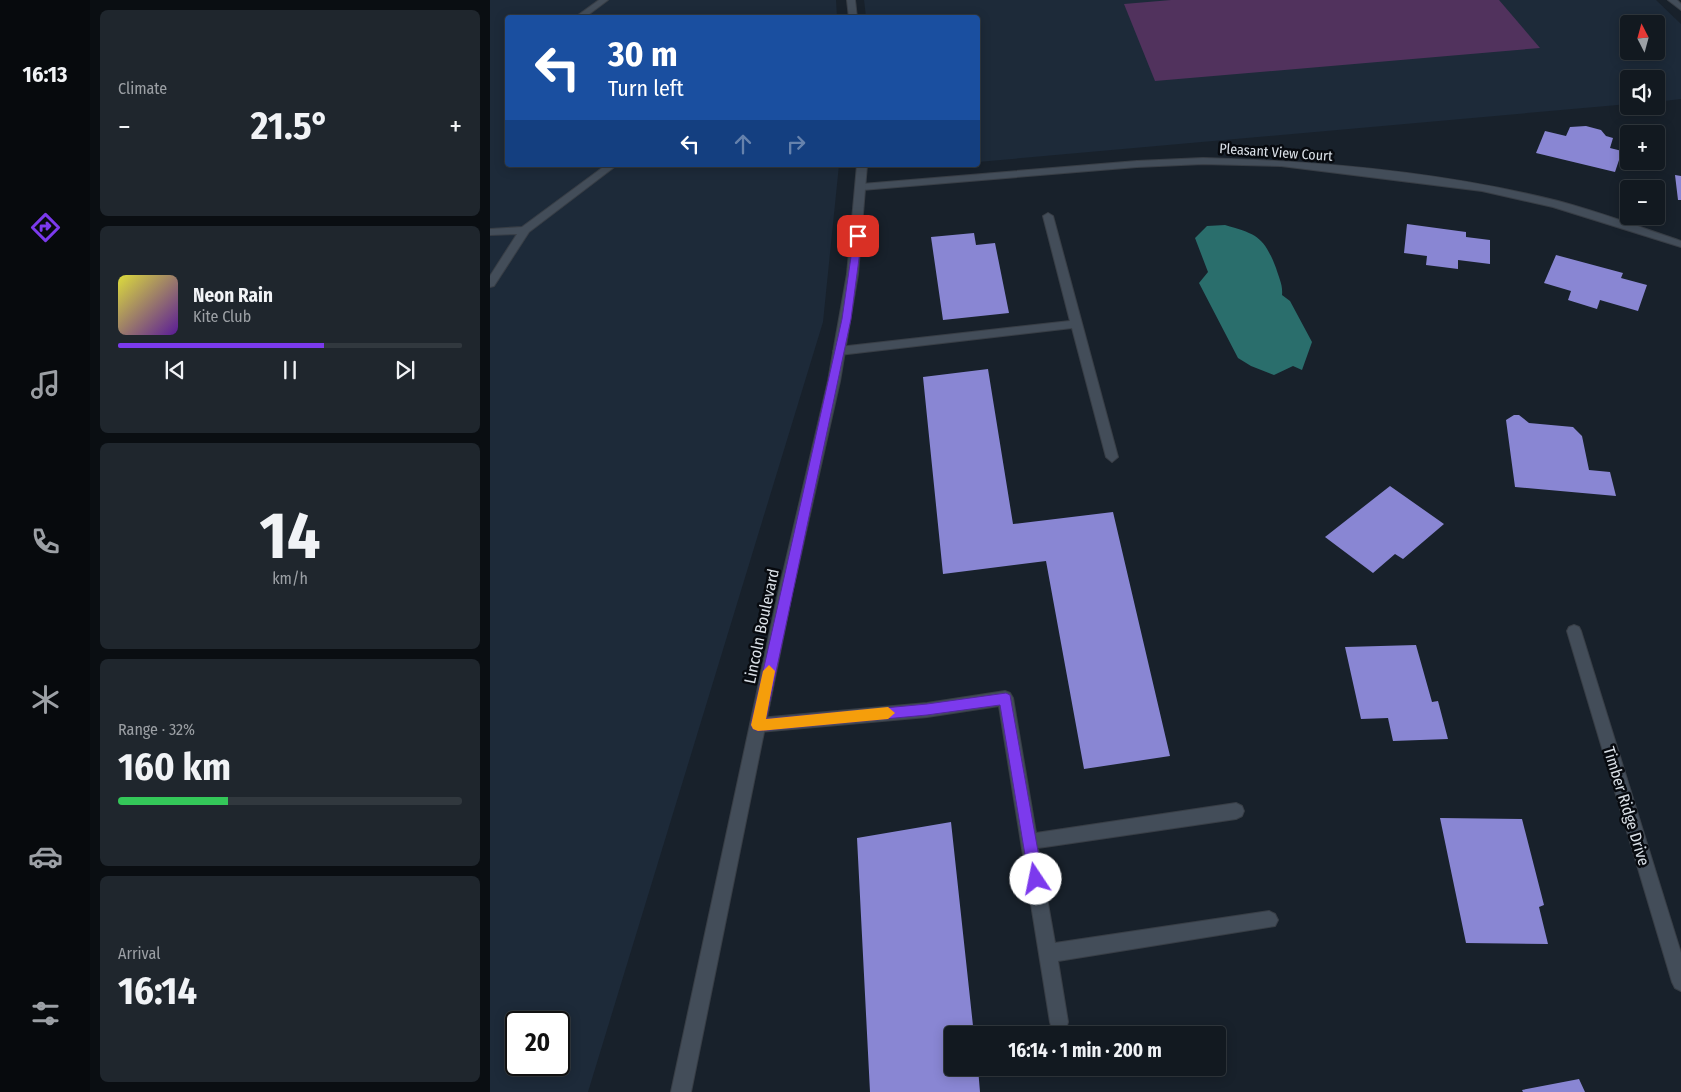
<!DOCTYPE html>
<html lang="en">
<head>
<meta charset="utf-8">
<style>
  body { margin:0; font-family:"Fira Sans Condensed",sans-serif; background:#1f262d; color:#f1f3f6; height:100vh; display:flex; flex-direction:column; font-size:19px; white-space:nowrap }
  * { box-sizing:border-box; margin:0 }
  p { font-size:16px; color:#9ca0a5 }
  .icon { flex:none; width:28px; height:28px; fill:none; stroke:currentColor; stroke-width:2; stroke-linecap:round; stroke-linejoin:round }
  .map { position:relative; flex:1; overflow:hidden }
  .details { display:flex; flex-direction:column; gap:10px; padding:10px; background:#0a0e12; width:400px }
  .details>* { flex:none }
  .hud { position:absolute; left:15px; top:15px; width:475px; height:152px; border-radius:5px; box-shadow:0 2px 12px #0003,0 0 0 1px #31383e; background:#1a4fa0; color:#fff; overflow:hidden }
  .needle { width:32px; rotate:354deg }
  .controls { position:absolute; left:1130px; top:15px; display:grid; gap:10px }
  .controls a { display:grid; place-items:center; width:45px; height:45px; border-radius:5px; background:#121920; box-shadow:0 2px 12px #0003,0 0 0 1px #31383e; font-size:25px }
  .speed { position:absolute; left:15px; top:1011px; display:flex; gap:10px; font-size:25px; font-weight:700; text-align:center }
  .speed>* { display:grid; place-content:center; width:65px; height:65px; border-radius:50%; background:#121920; box-shadow:0 2px 12px #0003,0 0 0 1px #31383e; line-height:1 }
  .speed .limit { border:2px solid #111; border-radius:8px; background:#fff; color:#111 }
  .pin { position:absolute; display:grid; place-items:center; width:42px; height:42px; color:#fff; margin:-21px; border-radius:10px; box-shadow:0 2px 8px #0006 }
  .me { position:absolute; width:55px; margin:-28px; rotate:349deg; stroke-linejoin:round; filter:drop-shadow(0 0 4px #0008) }
  .turn { display:flex; align-items:center; gap:18px; height:105px; padding:0 20px; font-size:22px }
  .turn .icon { width:65px; height:65px; stroke-width:2.5 }
  .turn b { display:block; font-size:35px; line-height:42px }
  .lanes { display:flex; align-items:center; height:48px; padding:0 20px; background:#0003; justify-content:center; gap:25px; direction:ltr }
  .lanes .off { opacity:.35 }
  .big { font-size:38px; font-weight:700; line-height:1.1 }
  .details .tile { flex:1; display:flex; flex-direction:column; justify-content:center; gap:8px; min-width:0; padding:0 18px; border-radius:8px; background:#1f262d }
  .details .dial { align-items:center; gap:0 }
  .dial b { font-size:65px; line-height:1 }
  .song { display:flex; align-items:center; gap:15px }
  .cover { width:60px; height:60px; border-radius:8px; background:linear-gradient(135deg,hsl(60 70% 55%),hsl(270 70% 35%)) }
  .played { height:5px; border-radius:2px; background:linear-gradient(90deg,#7c3aed 60%,#31383e 60%) }
  .keys { display:flex; justify-content:space-around; direction:ltr }
  .heat { display:flex; justify-content:space-between; align-items:center; font-size:28px; direction:ltr }
  .charge { height:8px; border-radius:4px; background:linear-gradient(90deg,#34c759 32%,#31383e 0) }
  .trip { position:absolute; left:454px; top:1026px; width:282px; height:50px; border-radius:5px; background:#121920; box-shadow:0 2px 12px #0003,0 0 0 1px #31383e; font-weight:700; line-height:50px; text-align:center }
  main { display:flex; flex:1; min-height:0 }
  .dock { display:flex; flex-direction:column; width:90px; justify-content:space-around; align-items:center; background:#070a0d; color:#9ca0a5 }
  .dock .icon { width:35px; height:35px }
  .dock .selected { color:#7c3aed }
  .dock b { font-size:22px; color:#f1f3f6 }
  .map>svg:first-child { display:block }
</style>
</head>
<body>
<main>
<nav class="dock">
<b>16:13</b>
<svg class="icon selected" aria-label="directions" viewBox="0 0 24 24"><path d="M12 3l9 9-9 9-9-9zM9 14v-3h6M13 9l2 2-2 2"/></svg>
<svg class="icon" aria-label="music" viewBox="0 0 24 24"><path d="M9 18V5l10-2v13"/><circle cx="6" cy="18" r="3"/><circle cx="16" cy="16" r="3"/></svg>
<svg class="icon" aria-label="phone" viewBox="0 0 24 24"><path d="M5 4h4l2 5-3 2q2 4 5 5l2-3 5 2v4C11 20 4 13 5 4z"/></svg>
<svg class="icon" aria-label="climate" viewBox="0 0 24 24"><path d="M12 3v18M4 7l16 10M4 17L20 7"/></svg>
<svg class="icon" aria-label="car" viewBox="0 0 24 24"><path d="M5 17H2v-5l4-1 3-4h7l3 4 3 1v5h-3M9 17h6M6 11h13"/><circle cx="7" cy="17" r="2"/><circle cx="17" cy="17" r="2"/></svg>
<svg class="icon" aria-label="filters" viewBox="0 0 24 24"><path d="M4 7h16M4 17h16"/><circle cx="9" cy="7" r="2"/><circle cx="15" cy="17" r="2"/></svg>
</nav>
<section class="details">
<div class="tile"><p>Climate</p>
<div class="heat"><a>−</a><b class="big">21.5°</b><a>+</a></div>
</div>
<div class="tile">
<div class="song"><i class="cover"></i><div><b>Neon Rain</b><p>Kite Club</p></div></div>
<div class="played"></div>
<div class="keys"><svg class="icon" aria-label="previous" viewBox="0 0 24 24"><path d="M18 5L8 12l10 7zM5 5v14"/></svg><svg class="icon" aria-label="pause" viewBox="0 0 24 24"><path d="M8 5v14M16 5v14"/></svg><svg class="icon" aria-label="next" viewBox="0 0 24 24"><path d="M6 5l10 7-10 7zM19 5v14"/></svg></div>
</div>
<div class="tile dial"><b>14</b><p>km/h</p></div>
<div class="tile"><p>Range · 32%</p><b class="big">160 km</b><div class="charge"></div></div>
<div class="tile"><p>Arrival</p><b class="big">16:14</b></div>
</section>
<div class="map">
<svg width="1191" height="1092" viewBox="0 0 1191 1092">
  <rect width="100%" height="100%" fill="#18212b"/>
  <path fill="#1d2a39" fill-rule="evenodd" d="M0,0H346L347,17L18,18V165H349L333,322L98,1092H0ZM26,1022H69V1065H26Z
    M374,0H1166L1191,24V99L1166,102V79H1139V104L488,162V18L376,17ZM1139,24H1166V51H1139Z"/>
  <path fill="#51325d" d="M681,0H1009L1050,48L665,81L634,4Z"/>
  <path fill="#2a6e6c" d="M735,225C767,234 774,237 786,268C789,278 793,285 792,295L800,301L822,342L812,370L803,366L784,375L761,366L748,358L709,283L718,272L705,238L717,226Z"/>
  <path fill="#8986d3" d="M1096,126L1111,130L1116,136L1123,138L1120,148L1132,151L1125,172L1046,153L1055,131L1076,136L1080,127Z
    M1185,175L1191,176V200H1188Z
    M917,224L976,232V237L1000,240V264L968,260V269L936,265L937,256L914,253Z
    M484,233L486,245L505,243L519,313L453,320L441,237Z
    M1066,255L1133,273L1131,278L1157,285L1148,311L1110,300L1107,309L1078,300L1081,291L1054,283Z
    M498,369L523,524L623,512L680,756L594,769L556,561L453,574L433,377Z
    M1024,415H1029L1039,423L1083,427L1092,436L1099,470L1120,472L1126,496L1025,487L1016,420Z
    M900,486L954,524L913,559L905,554L883,573L835,537Z
    M926,645L942,702L948,701L958,739L903,741L898,718L871,719L855,647Z
    M950,818L1032,819L1054,905L1049,907L1058,944L976,943Z
    M461,822L484,1035H462V1068H488L490,1092H380L367,838Z
    M1089,1079L1095,1092H1033L1032,1090Z"/>
  <g fill="none" stroke-linecap="round" stroke-linejoin="round">
    <g stroke="#383e46" stroke-width="2">
      <path id="service" d="M109,0H118L94,18H84Z
        M116,165H127L39,232L4,286L0,287V276L27,234L0,235V229L32,227Z
        M558,213L563,216L628,457L622,462L616,457L582,328L349,355L343,351L349,347L580,321L553,216Z
        M515,691L520,693L523,698L546,833L746,803L752,806L754,811L752,816L746,819L548,848L565,943L779,911L785,914L788,920L785,926L568,961L578,1022L576,1029L569,1031L562,1029L560,1022L509,706L437,717L268,732L262,730L260,725L262,720L268,718L437,703Z"/>
    </g>
    <g stroke="#383e46" stroke-width="2">
      <path id="minor" d="M1178,0H1187L1191,4V10Z
        M713,158C831,161 953,172 1068,201C1109,212 1150,227 1191,241V247L1063,207L992,191L791,166L713,164L647,167L372,190L367,187L372,184L647,161Z
        M1084,625L1089,627L1091,631L1191,953V991L1185,988L1182,982L1077,631L1079,627Z"/>
    </g>
    <g stroke="#383e46" stroke-width="2">
      <path id="tertiary" d="M357,0H365L367,18H359Z
        M367,165H377L368,274L350,381L302,594L201,1092H181L288,594L338,381L357,274Z"/>
    </g>
    <use href="#service" fill="#434d59" fill-rule="evenodd"/>
    <use href="#minor" fill="#434d59" fill-rule="evenodd"/>
    <use href="#tertiary" fill="#434d59" fill-rule="evenodd"/>
  </g>
  <path fill="#7c3aed" stroke="#51269a" d="M368,234L372,236L361,319L276,719L437,704L516,693L520,695L553,879L551,884L546,886L541,884L539,879L510,705L437,715L268,731L263,729L261,725L352,319L364,236Z"/>
  <path fill="#f59e0b" d="M279,665L285,671L276,719L398,707L405,713L398,719L268,731L263,729L261,725L273,671Z"/>
  <g text-anchor="middle" stroke-width="5" stroke-linejoin="round" paint-order="stroke">
    <g font-size="14" fill="#dbe1e8" stroke="#070a0f">
      <text transform="translate(786 152) rotate(4)" y="5">Pleasant View Court</text>
    </g>
    <g font-size="16" fill="#dbe1e8" stroke="#070a0f">
      <text transform="translate(271 626) rotate(-78)" y="6">Lincoln Boulevard</text>
      <text transform="translate(1137 806) rotate(73)" y="6">Timber Ridge Drive</text>
    </g>
  </g>
</svg>
<div class="controls">
<a><svg class="needle" viewBox="-14 -14 28 28"><path d="M0-13l5 13h-10z" fill="#e53935"/><path d="M0 13l5-13h-10z" fill="#9ca0a5"/></svg></a>
<a><svg class="icon" aria-label="sound" viewBox="0 0 24 24"><path d="M4 9h4l5-4v14l-5-4H4zM17 9q2 3 0 6"/></svg></a>
<a>+</a>
<a>−</a>
</div>
<div class="speed"><div class="limit">20</div></div>
<div class="pin" style="left:368px;top:236px;background:#d93025"><svg class="icon" aria-label="arrive" viewBox="0 0 24 24"><path d="M6 21V4h12l-3 4 3 4H6"/></svg></div>
<svg class="me" style="left:546px;top:879px" viewBox="-20 -20 40 40"><circle r="19" fill="#fff"/><path d="M0-13L10 11 0 6-10 11z" fill="#7c3aed"/></svg>
<div class="trip">16:14 · 1 min · 200 m</div>
<div class="hud">
<div class="turn"><svg class="icon" aria-label="left" viewBox="0 0 24 24"><path d="M17 20v-9H6M10 6l-5 5 5 5"/></svg><div><b>30 m</b>Turn left</div></div>
<div class="lanes"><svg class="icon" aria-label="left" viewBox="0 0 24 24"><path d="M17 20v-9H6M10 6l-5 5 5 5"/></svg><svg class="icon off" aria-label="ahead" viewBox="0 0 24 24"><path d="M12 20V5M6 11l6-6 6 6"/></svg><svg class="icon off" aria-label="right" viewBox="0 0 24 24"><path d="M7 20v-9h11M14 6l5 5-5 5"/></svg></div>
</div>
</div>
</main>
</body>
</html>
